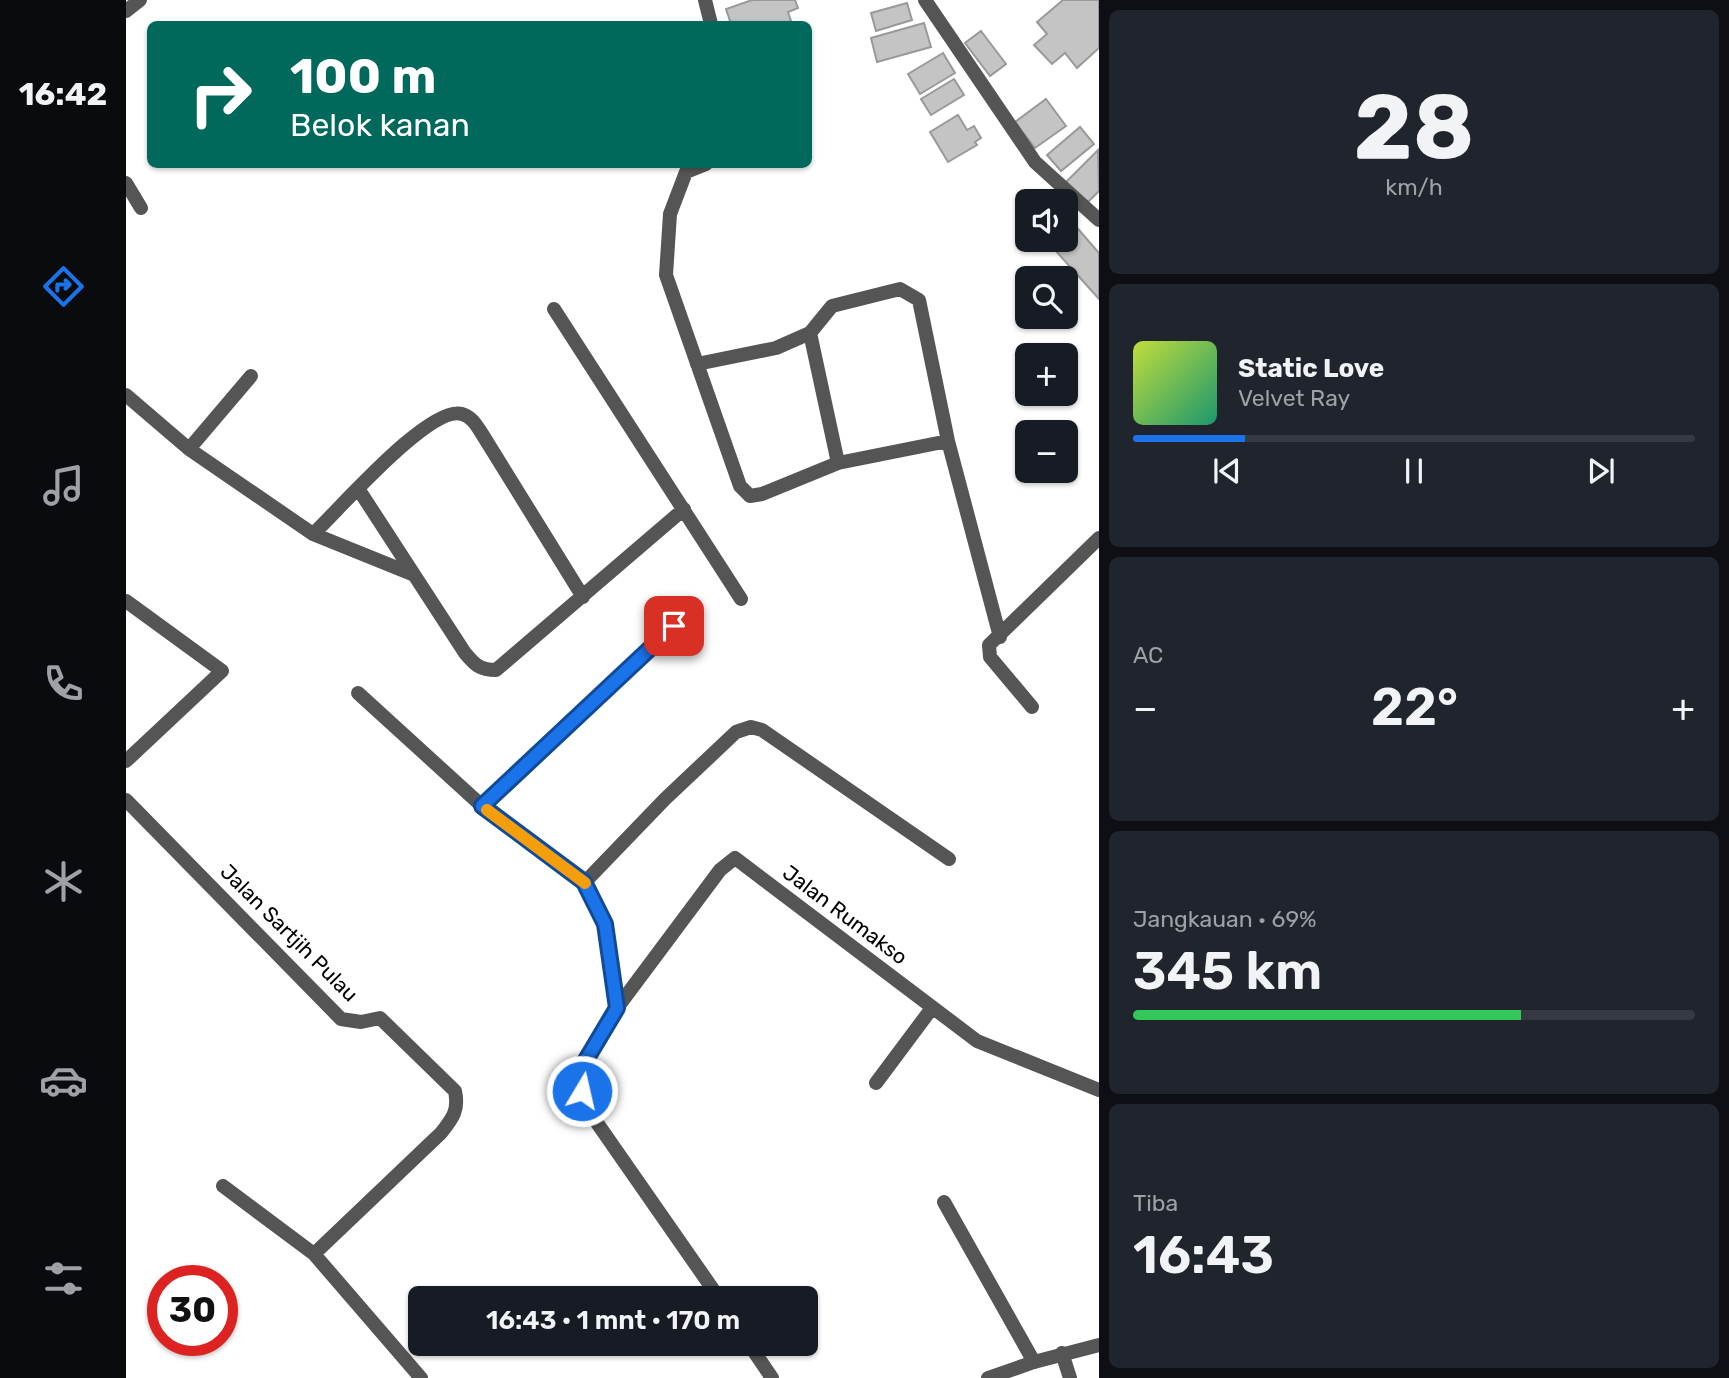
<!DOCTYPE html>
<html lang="id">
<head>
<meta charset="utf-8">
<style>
  body { margin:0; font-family:Rubik,sans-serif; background:#20242c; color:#f1f3f6; height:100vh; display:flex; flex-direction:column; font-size:26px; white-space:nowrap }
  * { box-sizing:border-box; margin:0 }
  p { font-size:23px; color:#9ea1a6 }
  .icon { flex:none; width:38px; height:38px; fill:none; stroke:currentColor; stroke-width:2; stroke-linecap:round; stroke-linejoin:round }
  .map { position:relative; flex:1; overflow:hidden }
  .side { display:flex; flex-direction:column; gap:10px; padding:10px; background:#0d0f14; width:630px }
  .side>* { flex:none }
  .hud { position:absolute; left:21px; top:21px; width:665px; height:147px; border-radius:10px; box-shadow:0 2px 5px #0004; background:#00695c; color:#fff; overflow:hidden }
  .tools { position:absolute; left:889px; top:189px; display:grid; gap:14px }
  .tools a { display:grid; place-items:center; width:63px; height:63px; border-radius:10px; background:#171b24; box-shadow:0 2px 5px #0004; font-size:35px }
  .speed { position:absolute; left:21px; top:1265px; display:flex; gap:14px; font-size:35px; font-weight:700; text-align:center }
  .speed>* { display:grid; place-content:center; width:91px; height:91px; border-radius:50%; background:#171b24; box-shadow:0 2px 5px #0004; line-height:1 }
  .speed .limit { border:10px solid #d22; background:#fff; color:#111 }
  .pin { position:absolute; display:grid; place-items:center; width:60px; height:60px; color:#fff; margin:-30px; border-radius:14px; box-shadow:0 4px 10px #0006 }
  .me { position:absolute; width:77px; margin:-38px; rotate:9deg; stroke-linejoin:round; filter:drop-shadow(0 0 5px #0008) }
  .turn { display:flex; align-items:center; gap:24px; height:147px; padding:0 28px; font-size:32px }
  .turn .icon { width:91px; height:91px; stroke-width:2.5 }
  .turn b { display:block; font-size:49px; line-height:60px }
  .big { font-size:52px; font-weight:600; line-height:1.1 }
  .side .tile { flex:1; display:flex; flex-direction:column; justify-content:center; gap:10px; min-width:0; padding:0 24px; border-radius:10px; background:#20242c }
  .side .dial { align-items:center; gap:0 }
  .dial b { font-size:91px; line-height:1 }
  .song { display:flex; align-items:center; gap:21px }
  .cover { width:84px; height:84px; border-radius:10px; background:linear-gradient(135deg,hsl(70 70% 55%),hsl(160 70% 35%)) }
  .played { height:7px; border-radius:4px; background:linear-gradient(90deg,#1a73e8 20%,#363941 20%) }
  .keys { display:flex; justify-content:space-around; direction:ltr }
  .heat { display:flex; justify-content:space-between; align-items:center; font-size:38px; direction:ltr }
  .charge { height:10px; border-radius:5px; background:linear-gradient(90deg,#34c759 69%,#363941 0) }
  .trip { position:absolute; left:282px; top:1286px; width:410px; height:70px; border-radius:10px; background:#171b24; box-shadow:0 2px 5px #0004; font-weight:600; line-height:70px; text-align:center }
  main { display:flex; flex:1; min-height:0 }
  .tab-bar { display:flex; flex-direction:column; width:126px; justify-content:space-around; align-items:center; background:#090b0e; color:#9ea1a6 }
  .tab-bar .icon { width:49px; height:49px }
  .tab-bar .active { color:#1a73e8 }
  .tab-bar b { font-size:32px; color:#f1f3f6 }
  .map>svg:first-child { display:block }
</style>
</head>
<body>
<main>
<nav class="tab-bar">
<b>16:42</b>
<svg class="icon active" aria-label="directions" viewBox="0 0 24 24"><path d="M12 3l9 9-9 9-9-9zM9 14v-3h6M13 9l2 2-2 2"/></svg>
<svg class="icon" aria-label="music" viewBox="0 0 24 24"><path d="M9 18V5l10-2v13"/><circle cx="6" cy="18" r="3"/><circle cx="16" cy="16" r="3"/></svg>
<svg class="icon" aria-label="phone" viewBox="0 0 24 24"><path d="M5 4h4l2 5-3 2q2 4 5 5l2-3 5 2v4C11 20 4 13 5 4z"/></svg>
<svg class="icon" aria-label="climate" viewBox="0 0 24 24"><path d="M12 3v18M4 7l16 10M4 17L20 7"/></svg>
<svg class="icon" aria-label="car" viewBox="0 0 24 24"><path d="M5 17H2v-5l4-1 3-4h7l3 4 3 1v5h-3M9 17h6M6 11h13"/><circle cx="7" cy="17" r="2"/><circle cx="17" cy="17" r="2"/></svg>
<svg class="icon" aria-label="filters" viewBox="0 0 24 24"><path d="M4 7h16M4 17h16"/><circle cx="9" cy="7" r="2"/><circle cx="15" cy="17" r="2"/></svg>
</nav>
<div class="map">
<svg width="973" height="1378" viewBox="0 0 973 1378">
  <rect width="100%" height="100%" fill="#fff"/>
  <path fill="#c4c4c4" stroke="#999" stroke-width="2" d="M626,0H669L672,8L662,12L666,24H605L600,9Z
    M937,0H973V48L951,68L939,53L926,64L908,45L921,34L911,22Z
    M781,3L786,20L750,31L745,13Z
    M798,23L805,47L751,62L745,38Z
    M855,31L880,64L864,76L839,43Z
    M817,53L829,73L794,94L782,74Z
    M828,79L838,95L805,115L795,99Z
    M920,99L940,126L909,148L889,122Z
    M832,115L841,130L848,126L855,138L849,142L851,145L822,162L804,132Z
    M954,127L968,144L935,171L921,155Z
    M972,150L973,191L961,203L940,182Z
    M940,215L973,253V299L920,240H940Z"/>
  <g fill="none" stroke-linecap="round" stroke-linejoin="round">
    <path stroke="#555" stroke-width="14" d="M579,0L585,24
      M799,0L909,162L973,220
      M0,11L14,0
      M580,164L560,172L544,214L540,275L614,486L624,496L636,494L712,463
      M0,183L15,208
      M428,309L615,599
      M684,333L712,463L822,441
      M571,364L650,348L684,333L706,306L774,289L793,300L822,441L874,637
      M0,395L63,449L187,534L286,574
      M63,449L125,376
      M233,490L339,653C349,665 354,670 370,670L558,509
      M187,534C212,511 304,404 336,414C347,417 352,428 358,437L457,597
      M0,601L96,671L0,761
      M232,693L356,806L459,882L479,924L491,1008
      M906,707L864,657L863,645L973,538
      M0,800L215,1019L235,1022L254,1018L329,1091C333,1110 327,1118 315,1133L188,1254L295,1378
      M356,806L548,626
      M459,882L539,799L610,732L625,727L636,730L823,859
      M750,1083L806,1008
      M97,1186L188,1254
      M818,1202L908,1362
      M593,1298L460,1107L451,1075L491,1008L594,870L609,858L851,1041L973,1090
      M623,1344L646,1378
      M936,1353L944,1378"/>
    <path stroke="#555" stroke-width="14" d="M862,1378L908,1362L973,1345"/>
  </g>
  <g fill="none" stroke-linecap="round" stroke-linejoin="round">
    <g stroke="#114b97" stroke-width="18">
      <path id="route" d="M456,1091L451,1075L491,1008L479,924L458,882L356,806L548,626"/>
    </g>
    <use href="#route" stroke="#1a73e8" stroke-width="12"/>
    <path stroke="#f59e0b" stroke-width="12" d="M361,810L459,883"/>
  </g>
  <g text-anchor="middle" stroke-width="7" stroke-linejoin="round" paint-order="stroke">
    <g font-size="21" fill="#000" stroke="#fff">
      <text transform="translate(719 915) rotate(37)" y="7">Jalan Rumakso</text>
      <text transform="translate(163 933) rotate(45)" y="7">Jalan Sartjih Pulau</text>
    </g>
  </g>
</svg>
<div class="tools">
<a><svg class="icon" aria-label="sound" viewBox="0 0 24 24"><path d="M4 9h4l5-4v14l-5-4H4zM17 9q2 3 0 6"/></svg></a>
<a><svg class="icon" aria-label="search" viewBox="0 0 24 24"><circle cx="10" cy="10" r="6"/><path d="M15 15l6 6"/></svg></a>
<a>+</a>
<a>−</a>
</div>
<div class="speed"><div class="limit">30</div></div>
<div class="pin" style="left:548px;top:626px;background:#d93025"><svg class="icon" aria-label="arrive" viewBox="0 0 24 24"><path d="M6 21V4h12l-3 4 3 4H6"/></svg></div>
<svg class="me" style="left:456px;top:1091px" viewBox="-20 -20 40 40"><circle r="17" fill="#1a73e8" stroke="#fff" stroke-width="3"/><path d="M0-11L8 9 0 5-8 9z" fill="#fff"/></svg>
<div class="trip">16:43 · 1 mnt · 170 m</div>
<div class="hud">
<div class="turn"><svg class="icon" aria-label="right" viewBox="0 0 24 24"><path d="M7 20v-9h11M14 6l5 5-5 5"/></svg><div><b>100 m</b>Belok kanan</div></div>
</div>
</div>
<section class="side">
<div class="tile dial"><b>28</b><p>km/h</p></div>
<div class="tile">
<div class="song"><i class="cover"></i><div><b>Static Love</b><p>Velvet Ray</p></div></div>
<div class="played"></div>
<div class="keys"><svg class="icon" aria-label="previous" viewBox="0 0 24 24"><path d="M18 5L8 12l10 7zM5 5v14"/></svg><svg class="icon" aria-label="pause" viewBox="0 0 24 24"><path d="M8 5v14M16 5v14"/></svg><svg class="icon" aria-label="next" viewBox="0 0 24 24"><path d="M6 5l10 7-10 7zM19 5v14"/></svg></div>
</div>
<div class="tile"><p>AC</p>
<div class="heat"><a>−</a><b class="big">22°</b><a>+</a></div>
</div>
<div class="tile"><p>Jangkauan · 69%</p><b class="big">345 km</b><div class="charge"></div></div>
<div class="tile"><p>Tiba</p><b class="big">16:43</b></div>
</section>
</main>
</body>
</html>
